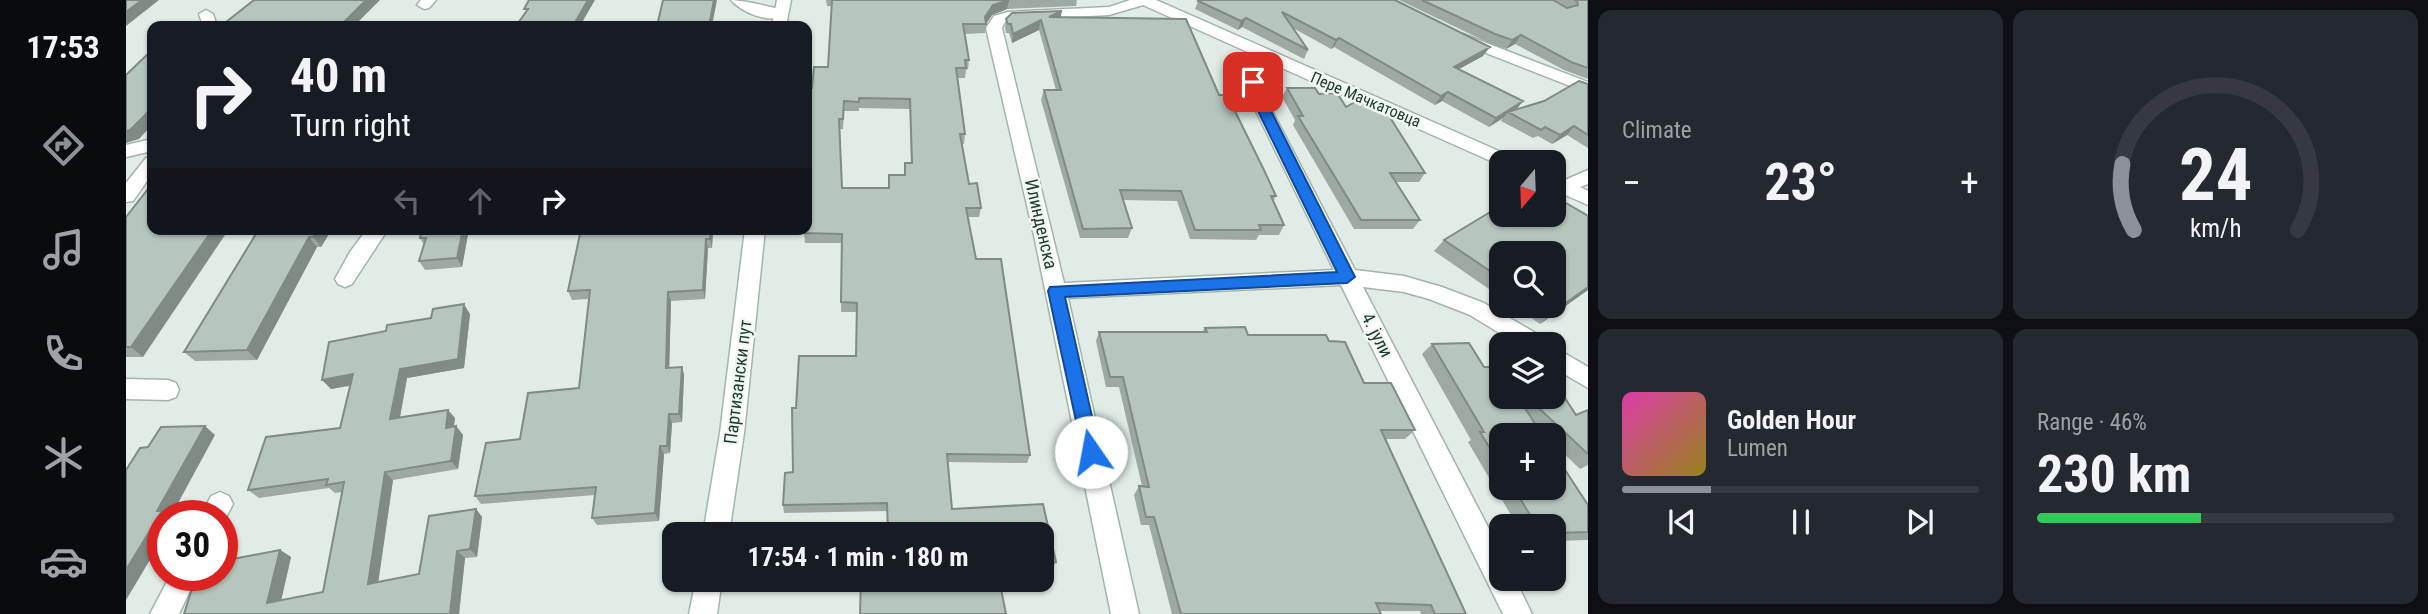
<!DOCTYPE html>
<html lang="en">
<head>
<meta charset="utf-8">
<style>
  body { margin:0; font-family:"Roboto Condensed",sans-serif; background:#242831; color:#f1f3f6; height:100vh; display:flex; flex-direction:column; font-size:26px; white-space:nowrap }
  * { box-sizing:border-box; margin:0 }
  p { font-size:23px; color:#9ea1a6 }
  .icon { flex:none; width:38px; height:38px; fill:none; stroke:currentColor; stroke-width:2; stroke-linecap:round; stroke-linejoin:round }
  .map { position:relative; flex:1; overflow:hidden }
  .panel { display:flex; flex-direction:column; gap:10px; padding:10px; background:#0d0f14; width:840px }
  .panel>* { flex:none }
  .hud { position:absolute; left:21px; top:21px; width:665px; height:214px; border-radius:14px; box-shadow:0 2px 5px #0004; background:#171b24; color:#f1f3f6; overflow:hidden }
  .needle { width:46px; rotate:199deg }
  .fabs { position:absolute; left:1363px; top:150px; display:grid; gap:14px }
  .fabs a { display:grid; place-items:center; width:77px; height:77px; border-radius:14px; background:#171b24; box-shadow:0 2px 5px #0004; font-size:35px }
  .speed { position:absolute; left:21px; top:500px; display:flex; gap:14px; font-size:35px; font-weight:700; text-align:center }
  .speed>* { display:grid; place-content:center; width:91px; height:91px; border-radius:50%; background:#171b24; box-shadow:0 2px 5px #0004; line-height:1 }
  .speed .limit { border:10px solid #d22; background:#fff; color:#111 }
  .pin { position:absolute; display:grid; place-items:center; width:60px; height:60px; color:#fff; margin:-30px; border-radius:14px; box-shadow:0 4px 10px #0006 }
  .me { position:absolute; width:77px; margin:-38px; rotate:348deg; stroke-linejoin:round; filter:drop-shadow(0 0 5px #0008) }
  .turn { display:flex; align-items:center; gap:24px; height:147px; padding:0 28px; font-size:32px }
  .turn .icon { width:91px; height:91px; stroke-width:2.5 }
  .turn b { display:block; font-size:49px; line-height:60px }
  .lanes { display:flex; align-items:center; height:66px; padding:0 28px; background:#0003; justify-content:center; gap:35px; direction:ltr }
  .lanes .off { opacity:.35 }
  .big { font-size:52px; font-weight:700; line-height:1.1 }
  .panel .widget { flex:1; display:flex; flex-direction:column; justify-content:center; gap:10px; min-width:0; padding:0 24px; border-radius:14px; background:#242831 }
  .panel .dial { align-items:center; gap:0 }
  .dial svg { height:182px; overflow:visible; fill:none; stroke:#363941; stroke-width:7; stroke-linecap:round; text-anchor:middle }
  .dial text { fill:#f1f3f6; stroke:none }
  .song { display:flex; align-items:center; gap:21px }
  .cover { width:84px; height:84px; border-radius:10px; background:linear-gradient(135deg,hsl(320 70% 55%),hsl(50 70% 35%)) }
  .played { height:7px; border-radius:4px; background:linear-gradient(90deg,#8c9099 25%,#363941 25%) }
  .keys { display:flex; justify-content:space-around; direction:ltr }
  .heat { display:flex; justify-content:space-between; align-items:center; font-size:38px; direction:ltr }
  .charge { height:10px; border-radius:5px; background:linear-gradient(90deg,#34c759 46%,#363941 0) }
  .panel .tiles { flex:1; display:grid; gap:10px; grid-template-columns:repeat(2,1fr) }
  .trip { position:absolute; left:536px; top:522px; width:392px; height:70px; border-radius:14px; background:#171b24; box-shadow:0 2px 5px #0004; font-weight:700; line-height:70px; text-align:center }
  main { display:flex; flex:1; min-height:0 }
  .tabs { display:flex; flex-direction:column; width:126px; justify-content:space-around; align-items:center; background:#090b0e; color:#9ea1a6 }
  .tabs .icon { width:49px; height:49px }
  .tabs .selected { color:#8c9099 }
  .tabs b { font-size:32px; color:#f1f3f6 }
  .map>svg:first-child { display:block }
</style>
</head>
<body>
<main>
<nav class="tabs">
<b>17:53</b>
<svg class="icon selected" aria-label="directions" viewBox="0 0 24 24"><path d="M12 3l9 9-9 9-9-9zM9 14v-3h6M13 9l2 2-2 2"/></svg>
<svg class="icon" aria-label="music" viewBox="0 0 24 24"><path d="M9 18V5l10-2v13"/><circle cx="6" cy="18" r="3"/><circle cx="16" cy="16" r="3"/></svg>
<svg class="icon" aria-label="phone" viewBox="0 0 24 24"><path d="M5 4h4l2 5-3 2q2 4 5 5l2-3 5 2v4C11 20 4 13 5 4z"/></svg>
<svg class="icon" aria-label="climate" viewBox="0 0 24 24"><path d="M12 3v18M4 7l16 10M4 17L20 7"/></svg>
<svg class="icon" aria-label="car" viewBox="0 0 24 24"><path d="M5 17H2v-5l4-1 3-4h7l3 4 3 1v5h-3M9 17h6M6 11h13"/><circle cx="7" cy="17" r="2"/><circle cx="17" cy="17" r="2"/></svg>
</nav>
<div class="map">
<svg width="1462" height="614" viewBox="0 0 1462 614">
  <rect width="100%" height="100%" fill="#e0ece5"/>
  <g fill="none" stroke-linecap="round" stroke-linejoin="round">
    <g stroke="#a3b4ab" stroke-width="3">
      <path id="street" d="M295,0H310L303,8L298,9L291,5Z
        M605,0C614,0 656,8 662,13C648,26 616,13 605,0Z
        M1004,0H1030L1391,159L1394,163H1376V166L1138,60L1136,79L1143,105L1229,270L1278,276L1316,287L1358,303L1420,339L1423,345H1393L1344,315L1303,299L1278,292L1237,287L1376,554V579H1389L1406,614H1377L1215,285L942,298L1013,614H985L909,240L860,28L868,16L882,12L983,7ZM1017,5L1126,54L1120,79L1127,105L1208,270L938,283L876,28L879,22L884,20L983,15Z
        M80,10L87,14L91,26H77L73,14Z
        M1337,34L1462,82V93L1332,42L1329,39L1332,36Z
        M26,139V151L0,157V145Z
        M26,156V174L7,201L0,202V183L20,158Z
        M1462,170V184L1454,187L1462,191V205L1428,190V176L1439,180Z
        M241,229H262L226,284L219,287L212,284L209,279L224,252Z
        M1428,347L1462,367V388L1428,368Z
        M0,379L42,380L50,383L53,390L50,397L42,400L0,399Z
        M94,492L103,496L107,504L96,525V516H75L85,496Z
        M44,576H71L53,614H24Z"/>
    </g>
    <g stroke="#9eb8ab" stroke-width="3">
      <path id="secondary" d="M651,0H665L660,26H646Z
        M619,229H639L618,433L603,534H577L594,433Z
        M570,579H596L591,614H563Z"/>
    </g>
    <use href="#street" fill="#fff" fill-rule="evenodd"/>
    <use href="#secondary" fill="#fff" fill-rule="evenodd"/>
  </g>
  <path fill="#9daaa3" fill-rule="evenodd" d="M700,0H951L950,6L881,9L866,15L860,24L859,33L839,34L843,60L842,69L840,70L839,78H831L839,134L838,144H836L843,184L851,183L855,208L853,217H842L850,259H875L904,455L901,463L822,462L826,509L917,504L930,562L926,569L915,570V534H761V511L658,513L657,505L659,473L667,472L666,408H670L673,356H730L731,312H715L716,243H679L678,233V229H681V205L683,186V132H681V121L684,88H686L688,67H702L706,6H701ZM733,108L784,109L785,163H779L778,175H763V188H716L714,129H717L718,111H733Z
    M1269,0L1357,56L1333,69L1391,109L1418,101L1462,84V148L1441,135L1426,144L1412,136L1407,138L1375,121L1377,118L1363,127L1316,101L1309,105L1208,47L1205,49L1167,28L1182,50L1178,59L1116,27L1112,30L1069,9L1072,1Z
    M1273,0H1462V79L1438,70L1389,44L1380,49L1363,43Z
    M935,17L1093,95L1150,196L1147,201L1158,225L1153,235H1133L1130,240L1064,239L1051,201L997,200L1006,228L1002,238H954L915,100L918,90H930L913,30L886,43L883,33H880L879,28L880,19Z
    M1161,88L1193,94L1220,107L1299,173L1293,182H1270L1294,220L1287,229H1228L1167,125L1169,120L1156,97Z
    M1376,215L1462,216V290L1414,324L1388,306H1428L1376,254V298L1308,251L1318,240Z
    M0,217L17,357H0Z
    M133,229H206L195,247H191L131,360L69,361L58,352Z
    M296,229H343L336,267L299,270L293,261L298,245L294,238Z
    M455,229H587L586,248H582L579,299L545,301L543,368L556,367L558,375L556,422L546,423L544,453L538,454L533,521L471,525L466,518L469,495L355,504L349,496L394,439L453,388L463,299L446,300L442,291Z
    M344,314L338,368L281,378L274,417L329,418L328,427L330,426L337,435L332,469L267,480L252,582L293,574L350,509L356,517L351,557L339,558L333,614H58L154,550L165,557L155,600L197,592L216,492L209,493L203,488L133,498L122,490L214,428L224,386L205,389L260,331Z
    M1079,328L1122,335L1203,341L1238,383L1289,430L1279,439H1259L1340,614H1295L1294,611H1253L1255,614H1046L1023,525H1015L1008,495L1013,486H1016L993,387H980L970,341L973,332H1076Z
    M1306,344L1376,397H1428L1450,415L1462,410V465L1454,469L1428,444V436H1419L1412,429L1376,436V488H1428L1462,505V540L1428,541V527H1392L1342,442L1345,440L1296,354Z"/>
  <path fill="#7f8b84" d="M16,0H33L0,26V12Z
    M240,0H254L228,26H214Z
    M462,0H469L454,26H447Z
    M588,0H591L586,26H583Z
    M883,0L881,9L866,15L860,24L859,17L867,5Z
    M936,11L934,20L923,17Z
    M1120,18L1116,27L1112,30L1115,21Z
    M915,20L913,30L886,43L887,34Z
    M1395,35L1389,44L1380,49L1386,40Z
    M1213,38L1208,47L1205,49L1210,40Z
    M1364,47L1357,56L1322,75L1328,67Z
    M1322,92L1316,101L1309,105L1315,96Z
    M1397,101L1390,110L1382,112L1377,118L1363,127L1370,118Z
    M26,108V125L13,139L0,143V131Z
    M1448,126L1441,135L1426,144L1434,135Z
    M87,229H103L17,357L5,347Z
    M192,229H206L195,247L187,237Z
    M337,229H343L336,267L331,258Z
    M585,229H587L586,248L584,239Z
    M183,237L191,247L131,360L121,350Z
    M580,239L582,248L579,299L577,290Z
    M1462,287V290L1414,324L1426,313Z
    M542,292L545,301L543,376L540,368Z
    M338,304L344,314L338,368L281,378L272,428L264,419L274,369Z
    M556,367L558,375L556,422L553,414Z
    M227,374L235,383L205,389L196,380Z
    M322,410L329,418L326,437L320,428Z
    M543,414L546,423L544,453L541,446Z
    M79,426L89,435L45,516H37V538L0,600V570L31,511Z
    M330,426L337,435L332,469L325,461Z
    M534,446L538,454L533,521L529,513Z
    M259,472L267,480L251,591L242,584Z
    M350,509L356,517L351,557L344,549Z
    M154,550L165,557L153,610L141,603Z
    M331,551L339,558L333,614H324Z"/>
  <path fill="#b6c6bd" stroke="#7f8b84" stroke-width="2" fill-rule="evenodd" d="M0,0H16L0,12Z
    M128,0H240L214,26H95Z
    M403,0H462L447,26H390L402,9H398Z
    M537,0H588L583,26H531Z
    M706,0H883L867,5L859,17L860,24H837L843,60H839L840,68H830L839,134H834L843,184L851,183L855,208H840L850,259H875L904,455L821,454L826,509L917,504L930,562L915,563V534H762L761,503L657,505L659,473L667,472L666,408H670L673,356H730L731,303L715,302L716,234L678,233V229H681V205L683,186V123H681V121L684,88H686L688,67H702ZM733,98L784,99L786,163H779V175H763V188H716L713,119H717L718,101L733,102Z
    M1073,0H1269L1364,47L1328,67L1397,101L1370,118L1322,92L1315,96L1213,38L1210,40L1156,12L1182,50L1120,18L1115,21L1072,1Z
    M1296,0H1427L1441,8L1452,5L1451,1L1448,0H1462V68L1445,62L1395,35L1386,40L1369,34Z
    M936,11L923,17L1060,19L1093,95H1101L1137,168L1150,196H1145L1158,225H1133L1135,230H1069L1055,191L994,190L1006,228L957,229L918,90H935L915,20L887,34L885,24H882L880,19L886,13Z
    M26,50V108L4,130L0,131V75Z
    M1453,81L1462,84V135L1448,126L1434,135L1419,127L1415,130L1382,112L1418,101Z
    M1161,88H1189L1193,94L1211,93L1220,107L1239,96L1255,103L1299,173H1264L1294,220H1235L1172,116H1177Z
    M26,184V229H87L5,347H0V217Z
    M1428,196L1462,216V287L1426,313L1416,306H1428V254H1376V279L1318,240L1374,206L1376,209V215H1428Z
    M133,229H192L187,237H183L121,350L58,352Z
    M296,229H337L331,258L293,261L300,238H294Z
    M455,229H585L584,239H580L577,290L542,292L540,368L556,367L553,414H543L541,446H534L529,513L466,518L470,487L349,496L360,443L394,439L402,393L453,388L464,290L442,291Z
    M338,304L332,359L274,369L264,419L322,410L320,428L330,426L325,461L259,472L242,584L293,574L303,516L350,509L344,549L331,551L324,614H58L70,576H96V561L154,550L141,603L197,592L218,482L200,485L202,479L122,490L140,437L214,428L227,374L196,380L203,342L260,331L261,325L305,318L307,309Z
    M1119,327L1122,335H1200L1203,341L1219,342L1238,383H1265L1289,430H1255L1340,614H1309L1305,605L1250,603L1255,614H1055L1028,517H1020L1013,486L1023,487L997,377H984L973,332H1081L1079,328Z
    M1343,343L1358,367H1376V397H1395L1393,399L1417,436H1376V468L1354,432H1358L1306,344Z
    M1428,381L1450,415L1462,410V454L1401,397H1428Z
    M79,426L31,511H36L0,570V470L14,448L22,447L35,427Z
    M1428,453L1462,505V532L1428,533V527H1411L1388,488H1428Z
    M735,579H873L880,614H734Z"/>
  <path fill="#1a73e8" stroke="#114b97" stroke-width="2" d="M1127,79L1133,82L1142,105L1229,277L1221,283L939,297L974,452L971,458L965,461L958,458L922,291L924,287L1211,272L1129,105L1121,82Z"/>
  <g text-anchor="middle" stroke-width="5" stroke-linejoin="round" paint-order="stroke">
    <g font-size="16" fill="#203c31" stroke="#f1f8f3">
      <text transform="translate(1240 99) rotate(23)" y="6">Пере Мачкатовца</text>
    </g>
    <g font-size="18" fill="#203c31" stroke="#f1f8f3">
      <text transform="translate(915 224) rotate(77)" y="6">Илинденска</text>
      <text transform="translate(1251 335) rotate(63)" y="6">4. јули</text>
      <text transform="translate(612 382) rotate(-83)" y="6">Партизански пут</text>
    </g>
  </g>
</svg>
<div class="fabs">
<a><svg class="needle" viewBox="-14 -14 28 28"><path d="M0-13l5 13h-10z" fill="#e53935"/><path d="M0 13l5-13h-10z" fill="#9ea1a6"/></svg></a>
<a><svg class="icon" aria-label="search" viewBox="0 0 24 24"><circle cx="10" cy="10" r="6"/><path d="M15 15l6 6"/></svg></a>
<a><svg class="icon" aria-label="layers" viewBox="0 0 24 24"><path d="M12 4l9 5-9 5-9-5zM3 14l9 5 9-5"/></svg></a>
<a>+</a>
<a>−</a>
</div>
<div class="speed"><div class="limit">30</div></div>
<div class="pin" style="left:1127px;top:82px;background:#d93025"><svg class="icon" aria-label="arrive" viewBox="0 0 24 24"><path d="M6 21V4h12l-3 4 3 4H6"/></svg></div>
<svg class="me" style="left:965px;top:452px" viewBox="-20 -20 40 40"><circle r="19" fill="#fff"/><path d="M0-13L10 11 0 6-10 11z" fill="#1a73e8"/></svg>
<div class="trip">17:54 · 1 min · 180 m</div>
<div class="hud">
<div class="turn"><svg class="icon" aria-label="right" viewBox="0 0 24 24"><path d="M7 20v-9h11M14 6l5 5-5 5"/></svg><div><b>40 m</b>Turn right</div></div>
<div class="lanes"><svg class="icon off" aria-label="left" viewBox="0 0 24 24"><path d="M17 20v-9H6M10 6l-5 5 5 5"/></svg><svg class="icon off" aria-label="ahead" viewBox="0 0 24 24"><path d="M12 20V5M6 11l6-6 6 6"/></svg><svg class="icon" aria-label="right" viewBox="0 0 24 24"><path d="M7 20v-9h11M14 6l5 5-5 5"/></svg></div>
</div>
</div>
<section class="panel">
<div class="tiles">
<div class="widget"><p>Climate</p>
<div class="heat"><a>−</a><b class="big">23°</b><a>+</a></div>
</div>
<div class="widget dial"><svg viewBox="0 0 100 80">
<path d="M14 69A42 42 0 1 1 86 69"/>
<path d="M14 69A42 42 0 0 1 9 40" stroke="#8c9099"/>
<text x="50" y="56" font-size="32" font-weight="700">24</text>
<text x="50" y="72" font-size="11">km/h</text>
</svg></div>
<div class="widget">
<div class="song"><i class="cover"></i><div><b>Golden Hour</b><p>Lumen</p></div></div>
<div class="played"></div>
<div class="keys"><svg class="icon" aria-label="previous" viewBox="0 0 24 24"><path d="M18 5L8 12l10 7zM5 5v14"/></svg><svg class="icon" aria-label="pause" viewBox="0 0 24 24"><path d="M8 5v14M16 5v14"/></svg><svg class="icon" aria-label="next" viewBox="0 0 24 24"><path d="M6 5l10 7-10 7zM19 5v14"/></svg></div>
</div>
<div class="widget"><p>Range · 46%</p><b class="big">230 km</b><div class="charge"></div></div>
</div>
</section>
</main>
</body>
</html>
